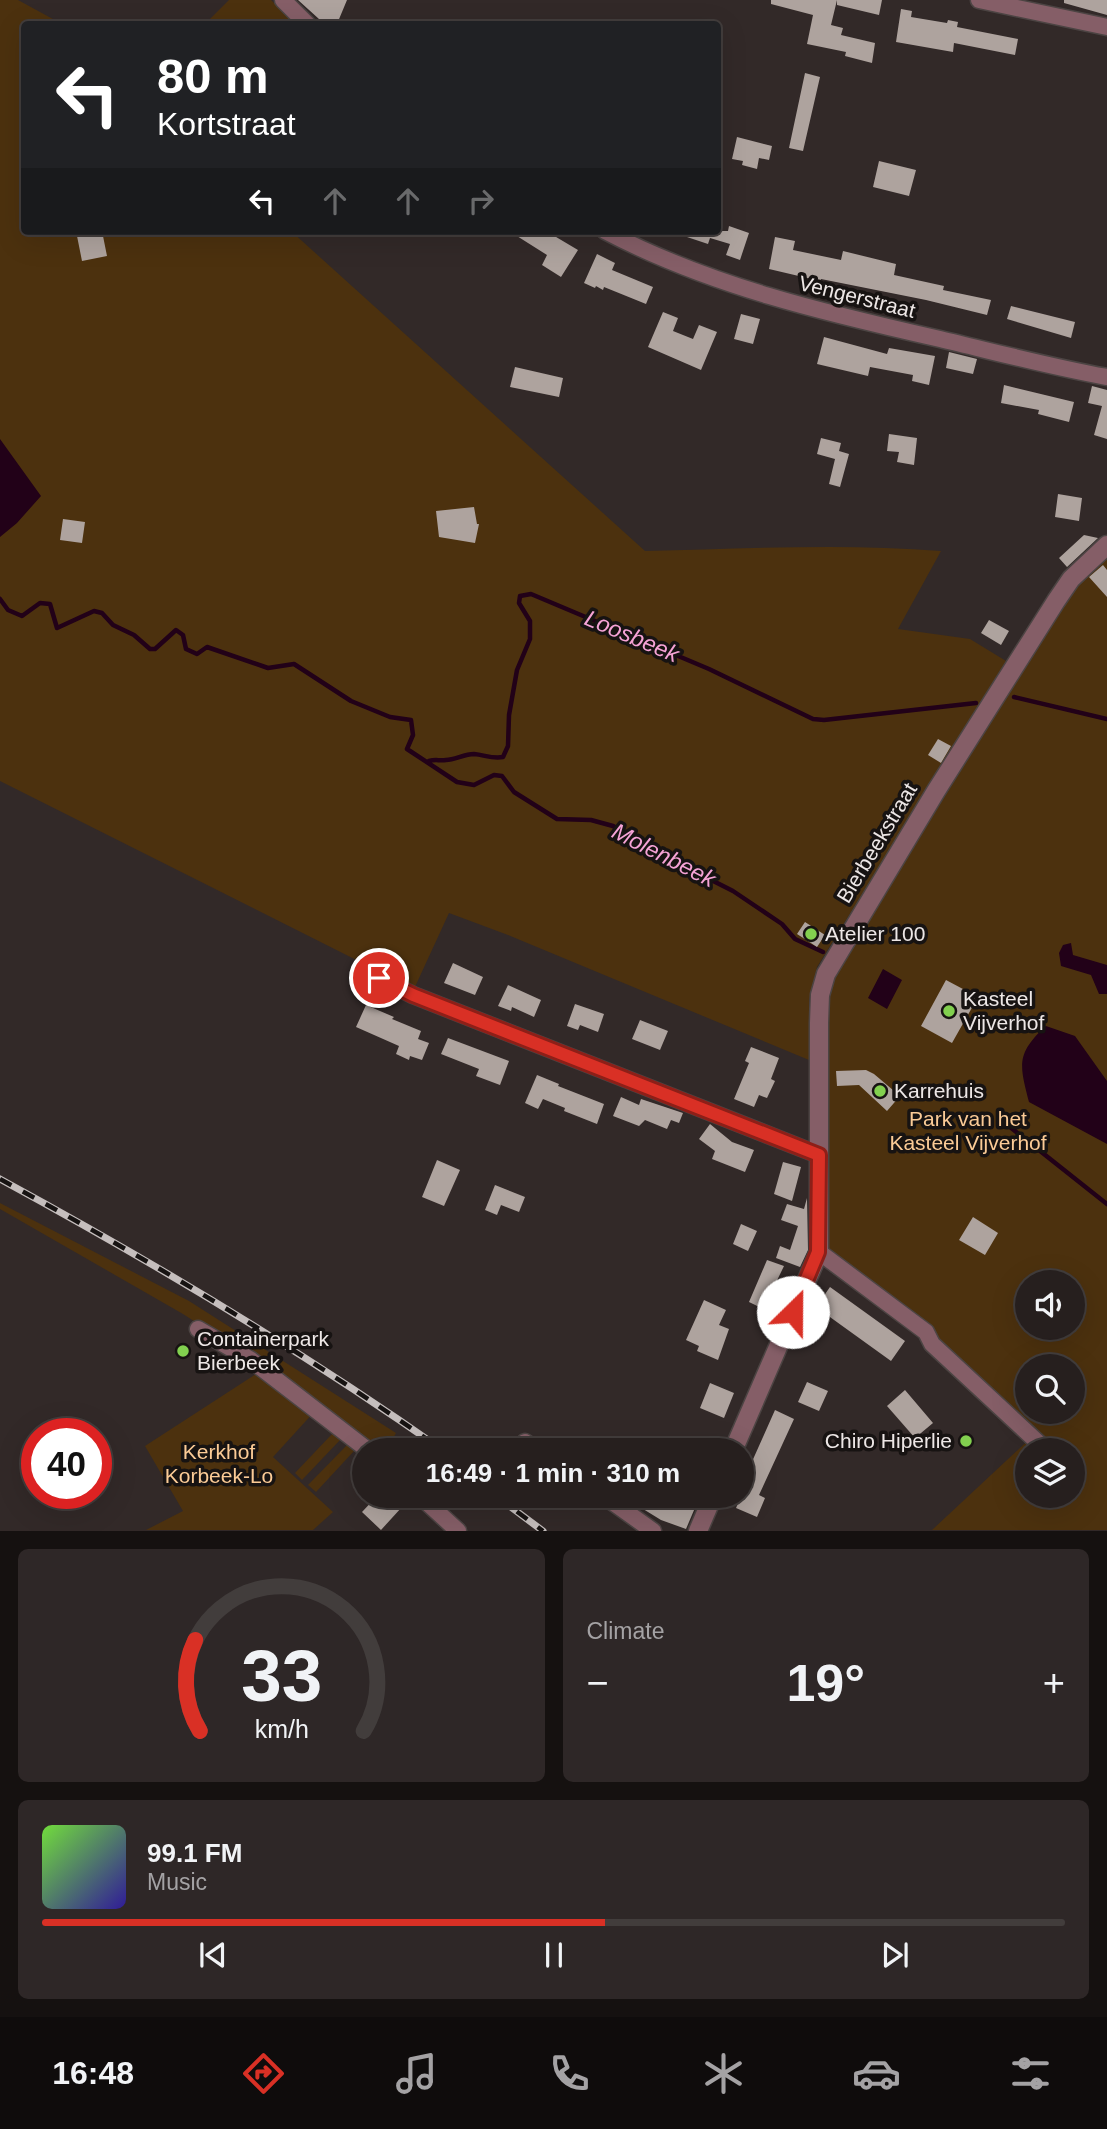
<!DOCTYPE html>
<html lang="en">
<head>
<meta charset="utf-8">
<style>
  body { margin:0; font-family:Arial,sans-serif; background:#2e2727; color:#f1f3f6; height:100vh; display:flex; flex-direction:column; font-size:26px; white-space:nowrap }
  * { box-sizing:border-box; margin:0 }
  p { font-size:23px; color:#a4a2a4 }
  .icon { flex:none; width:38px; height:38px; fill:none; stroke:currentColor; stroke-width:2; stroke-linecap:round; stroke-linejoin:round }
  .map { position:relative; height:1531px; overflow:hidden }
  .side { display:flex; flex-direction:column; gap:18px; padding:18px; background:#151110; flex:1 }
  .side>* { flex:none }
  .guide { position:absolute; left:21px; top:21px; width:700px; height:214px; border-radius:7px; box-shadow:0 7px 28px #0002,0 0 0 2px #423d3c; background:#202124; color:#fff; overflow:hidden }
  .fabs { position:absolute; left:1015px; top:1270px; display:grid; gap:14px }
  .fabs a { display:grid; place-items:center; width:70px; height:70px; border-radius:50%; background:#261f1e; box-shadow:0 7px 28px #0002,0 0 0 2px #423d3c; font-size:35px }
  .speed { position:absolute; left:21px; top:1418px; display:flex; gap:14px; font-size:35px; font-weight:700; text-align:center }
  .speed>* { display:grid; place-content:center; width:91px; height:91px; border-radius:50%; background:#261f1e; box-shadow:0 7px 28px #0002,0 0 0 2px #423d3c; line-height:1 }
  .speed .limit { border:10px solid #d22; background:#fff; color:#111 }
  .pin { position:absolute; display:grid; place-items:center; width:60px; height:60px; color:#fff; margin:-30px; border:4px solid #fff; border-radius:50%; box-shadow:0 2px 7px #0007 }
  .me { position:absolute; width:77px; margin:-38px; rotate:23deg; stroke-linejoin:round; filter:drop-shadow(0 0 5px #0008) }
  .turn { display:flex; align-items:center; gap:24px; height:147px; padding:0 21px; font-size:32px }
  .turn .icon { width:91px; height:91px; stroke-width:2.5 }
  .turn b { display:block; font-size:49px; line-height:60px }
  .lanes { display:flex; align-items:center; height:66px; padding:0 21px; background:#0003; justify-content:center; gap:35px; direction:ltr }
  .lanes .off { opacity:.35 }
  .big { font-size:52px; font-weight:600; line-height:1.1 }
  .side .card { flex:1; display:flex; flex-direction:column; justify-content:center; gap:10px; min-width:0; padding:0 24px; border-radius:10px; background:#2e2727 }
  .side .dial { align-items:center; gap:0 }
  .dial svg { height:182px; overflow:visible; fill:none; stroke:#423d3c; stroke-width:7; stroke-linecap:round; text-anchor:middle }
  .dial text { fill:#f1f3f6; stroke:none }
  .song { display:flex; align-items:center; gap:21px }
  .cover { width:84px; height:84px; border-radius:10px; background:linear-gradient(135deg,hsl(100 70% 55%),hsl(250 70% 35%)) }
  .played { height:7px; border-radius:4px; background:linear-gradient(90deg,#d93025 55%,#423d3c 55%) }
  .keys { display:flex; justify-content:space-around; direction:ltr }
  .heat { display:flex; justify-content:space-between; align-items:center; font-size:38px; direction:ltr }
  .side .tiles { flex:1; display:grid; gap:18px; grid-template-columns:1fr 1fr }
  .card:last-child { grid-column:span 2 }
  .trip { position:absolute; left:352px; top:1438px; width:402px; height:70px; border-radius:35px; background:#261f1e; box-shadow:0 7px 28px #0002,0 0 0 2px #423d3c; font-weight:600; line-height:70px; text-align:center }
  .dock { display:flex; height:112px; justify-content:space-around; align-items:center; background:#0f0c0c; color:#a4a2a4 }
  .dock .icon { width:49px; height:49px }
  .dock .active { color:#d93025 }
  .dock b { font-size:32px; color:#f1f3f6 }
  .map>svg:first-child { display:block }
</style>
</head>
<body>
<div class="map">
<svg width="1107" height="1531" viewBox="0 0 1107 1531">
  <rect width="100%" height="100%" fill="#322928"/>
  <path fill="#4c310e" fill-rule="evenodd" d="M0,0H18L62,24H24V231H291L645,551C743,549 843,543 941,551L898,629L970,639L1006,661L817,967L809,1000V1060L508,935L449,913L414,989L0,781Z
    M229,0H271L295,24H205Z
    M1107,559V1530H932L1036,1433L829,1255L828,1006L831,984L839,967L1076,585ZM1027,1283H1073V1328H1027ZM1027,1367H1073V1412H1027ZM1027,1451H1073V1496H1027Z
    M0,1203L189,1301L396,1433L386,1451H375L253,1359L183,1314L0,1209Z
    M259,1372L315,1411L273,1457L333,1512L313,1530H146L183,1511L145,1446Z
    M333,1433L340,1440L302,1480L295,1473Z
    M347,1445L354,1451L316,1492L308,1485Z"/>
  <path fill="#220118" d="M0,439L41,496L17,523L0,537Z
    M1071,943L1073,955L1107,965V994H1099L1091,975L1061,966L1059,953L1063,945Z
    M883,969L902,980L887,1009L868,998Z
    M1046,1026L1075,1036L1107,1081V1144L1029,1102C1020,1066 1015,1054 1046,1026Z"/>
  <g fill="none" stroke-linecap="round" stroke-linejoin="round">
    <path stroke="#220118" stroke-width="4.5" d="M0,599L8,610L22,616L40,603L50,604L57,628L94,611L102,613L113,625L134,635L150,649H155L176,630L183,635L186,649L197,654L207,647L268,668L294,664L351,701L390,717L411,720L413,735L407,749L457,782L474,785L494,775L502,776L514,792L557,819L591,820L613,826L642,845L733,891L782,924L795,939L823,952
      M1014,697L1107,719
      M429,761C436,759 439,761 446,760C455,760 464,754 474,754C485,755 492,759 503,757L508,746L509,715L517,670L530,639V621L519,603L520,596L531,594L709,669L813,719L824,720L976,703
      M1010,1127L1107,1204"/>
  </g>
  <path fill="#aea39e" d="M298,0H347L337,24L319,19Z
    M771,0H837L831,25L843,28L841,35L875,43L872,63L845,56L846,52L807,44L813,15L771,4Z
    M837,0H882L879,15L837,5Z
    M1064,0H1107V15L1064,3Z
    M901,9L912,11L911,17L947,23L948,20L958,22L957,27L1018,39L1015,55L954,43L953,52L896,42Z
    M805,73L820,77L803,151L789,148Z
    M737,137L772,146L769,160L759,158L757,169L742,165L743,161L732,159Z
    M879,161L916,170L909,196L873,187Z
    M729,226L749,233L740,260L726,255L730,244L710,238L708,244L675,233V231H728Z
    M76,231H102L107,256L82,261Z
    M509,231H546L578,250L561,277L542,265L547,255Z
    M775,237L795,241L793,250L841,260L843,251L896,264L894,275L944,286L943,290L991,300L987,315L926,300L821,279L820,281L769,269Z
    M597,254L615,263L612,270L653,287L646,304L604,287L603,290L596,286L595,288L584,283Z
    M1011,306L1075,322L1071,338L1007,319Z
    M663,312L678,318L673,331L693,339L699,325L717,332L701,370L648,347Z
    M741,314L760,319L753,344L734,339Z
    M824,337L887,354L889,348L935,356L929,385L912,381L913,375L870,367L868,376L817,364Z
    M949,352L977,359L973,374L946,368Z
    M515,367L563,378L559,397L510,387Z
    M1004,385L1074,402L1069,422L1038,414L1039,410L1001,403Z
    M1092,386L1107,390V439L1094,435L1102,406L1088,403Z
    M889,434L917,438L914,465L897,462L899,452L887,451Z
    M821,438L841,443L839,451L849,454L840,487L829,484L835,459L817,454Z
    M1058,494L1082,498L1079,521L1055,517Z
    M474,507L477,524H479L475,543L439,537L436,511Z
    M63,519L85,522L82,543L60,540Z
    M1084,535L1098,538L1067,567L1059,558Z
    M1103,565L1107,570V597L1089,577Z
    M989,620L1009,631L1001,645L981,633Z
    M938,739L951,746L941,763L928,755Z
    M805,922L825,935L817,947L797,934Z
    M453,963L483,977L475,995L444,983Z
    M946,980L978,997L952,1043L921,1026Z
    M508,985L541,1000L534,1017L512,1007L511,1011L498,1006Z
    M575,1004L604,1014L598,1032L580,1025L578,1030L567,1026Z
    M366,1005L394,1017L392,1019L421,1031L418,1039L429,1043L422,1060L410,1056L409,1060L396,1054L399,1046L356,1027Z
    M640,1020L668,1031L660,1050L632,1039Z
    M448,1038L509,1061L500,1085L476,1076L479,1069L441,1054Z
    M751,1047L779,1058L771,1079L775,1081L767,1098L759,1095L754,1107L734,1099L749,1063L745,1061Z
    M866,1070L874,1074L900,1096L887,1111L859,1085L837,1086L836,1071Z
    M537,1075L559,1084L558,1086L604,1104L597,1124L564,1111L565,1108L543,1099L538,1109L525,1103Z
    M621,1097L639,1105L641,1099L683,1113L679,1123L671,1120L667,1129L645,1120L639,1126L613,1116Z
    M710,1124L732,1142L754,1150L745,1172L712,1159L715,1151L699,1139Z
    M437,1160L460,1170L444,1206L422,1197Z
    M783,1162L801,1167L792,1201L774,1194Z
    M495,1185L525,1197L519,1212L501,1205L497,1215L485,1210Z
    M807,1198L808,1250L800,1267L776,1258L780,1246L790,1250L798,1226L781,1220L787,1204L804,1209Z
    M973,1217L998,1233L985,1255L959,1240Z
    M741,1224L757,1231L748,1251L733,1244Z
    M767,1260L784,1266L770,1295L776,1298L770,1312L749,1302Z
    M830,1287L905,1341L891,1361L816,1307Z
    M704,1300L726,1310L719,1325L729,1329L718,1360L697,1351L699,1346L686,1340Z
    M807,1382L828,1391L819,1411L798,1402Z
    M710,1383L734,1393L724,1418L700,1408Z
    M905,1390L933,1423L915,1438L887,1406Z
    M775,1410L794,1419L759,1495L765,1498L757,1517L736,1508L750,1477L746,1475Z
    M377,1496H390L402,1507L381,1530L362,1512Z
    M622,1496H700L686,1529L661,1520Z"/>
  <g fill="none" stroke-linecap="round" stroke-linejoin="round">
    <g stroke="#4c4443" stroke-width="19">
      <path id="minor" d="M283,0L307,24
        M979,0L1107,27
        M605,231C710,286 825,313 940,339C995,352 1051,367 1107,377
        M379,978L413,995L819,1155
        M819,1252L926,1332L932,1344L1045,1449
        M198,1329L251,1360L369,1451
        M525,1442L538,1451
        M420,1496L458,1531
        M604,1496L653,1531"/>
    </g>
    <g stroke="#4c4443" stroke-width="21">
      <path id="tertiary" d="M733,1451L819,1252V1023L820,995L826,974L936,791L1056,601L1071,579L1107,545
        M698,1531L713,1496"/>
    </g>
    <use href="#minor" stroke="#855e67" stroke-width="16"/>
    <use href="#tertiary" stroke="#855e67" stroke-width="18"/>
    <g stroke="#c5bebd" stroke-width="7">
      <path id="rail" d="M0,1179C153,1262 302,1351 444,1451
        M496,1496L543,1531"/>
    </g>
    <use href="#rail" stroke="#171312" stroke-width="4.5" stroke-dasharray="13" stroke-linecap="butt"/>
  </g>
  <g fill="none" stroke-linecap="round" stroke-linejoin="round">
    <g stroke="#8d1f18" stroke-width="18">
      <path id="route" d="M379,978L413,995L819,1155L818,1252L793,1312"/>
    </g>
    <use href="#route" stroke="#d93025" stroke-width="12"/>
  </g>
  <g fill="#82d04f" stroke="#171312" stroke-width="2.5">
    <circle cx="811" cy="934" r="7"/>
    <circle cx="949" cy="1011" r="7"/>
    <circle cx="880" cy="1091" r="7"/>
    <circle cx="183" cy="1351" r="7"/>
    <circle cx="966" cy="1441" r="7"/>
  </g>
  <g text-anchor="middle" stroke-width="7" stroke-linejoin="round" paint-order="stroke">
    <g font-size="21" fill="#ede7e6" stroke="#171312">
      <text transform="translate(857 297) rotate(14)" y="7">Vengerstraat</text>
      <text transform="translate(877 843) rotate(-59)" y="7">Bierbeekstraat</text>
    </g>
    <g font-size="21" fill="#ede7e6" stroke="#171312" text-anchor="start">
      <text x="825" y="941">Atelier 100</text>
      <text x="963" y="1006">Kasteel<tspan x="963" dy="24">Vijverhof</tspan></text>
      <text x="894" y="1098">Karrehuis</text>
      <text x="197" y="1346">Containerpark<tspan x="197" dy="24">Bierbeek</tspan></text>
      <text x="952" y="1448" text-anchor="end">Chiro Hiperlie</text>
    </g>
    <g font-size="21" fill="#fbcb96" stroke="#171312">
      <text x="968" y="1126">Park van het<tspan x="968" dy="24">Kasteel Vijverhof</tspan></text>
      <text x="219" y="1459">Kerkhof<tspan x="219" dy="24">Korbeek-Lo</tspan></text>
    </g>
    <g font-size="23" font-style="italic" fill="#f6a3d6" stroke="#171312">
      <text transform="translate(632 636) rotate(23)" y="8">Loosbeek</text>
      <text transform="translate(664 855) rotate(27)" y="8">Molenbeek</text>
    </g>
  </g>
</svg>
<div class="fabs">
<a><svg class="icon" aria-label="sound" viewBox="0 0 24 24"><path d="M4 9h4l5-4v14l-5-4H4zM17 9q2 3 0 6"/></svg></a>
<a><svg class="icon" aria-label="search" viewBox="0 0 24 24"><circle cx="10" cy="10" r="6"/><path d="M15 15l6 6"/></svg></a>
<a><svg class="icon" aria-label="layers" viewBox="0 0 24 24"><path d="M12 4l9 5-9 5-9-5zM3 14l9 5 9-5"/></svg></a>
</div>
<div class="speed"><div class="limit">40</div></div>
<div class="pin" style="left:379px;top:978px;background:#d93025"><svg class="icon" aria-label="arrive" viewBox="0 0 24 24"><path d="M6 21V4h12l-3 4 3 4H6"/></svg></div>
<svg class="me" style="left:793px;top:1312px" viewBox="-20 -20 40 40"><circle r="19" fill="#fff"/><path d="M0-13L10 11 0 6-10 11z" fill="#d93025"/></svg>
<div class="trip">16:49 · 1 min · 310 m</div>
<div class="guide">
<div class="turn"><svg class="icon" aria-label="left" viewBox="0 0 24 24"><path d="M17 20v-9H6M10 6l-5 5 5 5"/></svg><div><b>80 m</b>Kortstraat</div></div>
<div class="lanes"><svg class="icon" aria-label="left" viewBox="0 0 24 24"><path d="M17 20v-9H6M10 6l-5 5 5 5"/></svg><svg class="icon off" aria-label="ahead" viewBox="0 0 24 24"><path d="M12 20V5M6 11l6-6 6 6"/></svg><svg class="icon off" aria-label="ahead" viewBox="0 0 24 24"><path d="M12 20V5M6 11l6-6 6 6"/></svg><svg class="icon off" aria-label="right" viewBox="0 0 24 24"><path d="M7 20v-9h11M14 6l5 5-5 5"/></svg></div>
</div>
</div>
<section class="side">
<div class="tiles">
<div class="card dial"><svg viewBox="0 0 100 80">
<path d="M14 69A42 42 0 1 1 86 69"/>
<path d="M14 69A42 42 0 0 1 12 29" stroke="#d93025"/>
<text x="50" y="56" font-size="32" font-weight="700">33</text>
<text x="50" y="72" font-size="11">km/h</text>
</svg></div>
<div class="card"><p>Climate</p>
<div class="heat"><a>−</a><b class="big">19°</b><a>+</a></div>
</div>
<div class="card">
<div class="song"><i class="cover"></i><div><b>99.1 FM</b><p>Music</p></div></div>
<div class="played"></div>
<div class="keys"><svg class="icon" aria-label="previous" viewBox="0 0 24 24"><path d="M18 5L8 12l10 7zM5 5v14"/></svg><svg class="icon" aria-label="pause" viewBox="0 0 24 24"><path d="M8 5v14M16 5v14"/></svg><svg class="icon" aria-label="next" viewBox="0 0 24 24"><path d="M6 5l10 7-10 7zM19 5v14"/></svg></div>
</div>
</div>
</section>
<nav class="dock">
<b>16:48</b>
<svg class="icon active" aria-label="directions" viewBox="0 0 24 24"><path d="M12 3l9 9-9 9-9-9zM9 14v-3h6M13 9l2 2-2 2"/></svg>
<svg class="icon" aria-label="music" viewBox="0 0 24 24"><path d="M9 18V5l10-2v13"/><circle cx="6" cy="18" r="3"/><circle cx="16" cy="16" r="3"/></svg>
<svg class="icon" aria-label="phone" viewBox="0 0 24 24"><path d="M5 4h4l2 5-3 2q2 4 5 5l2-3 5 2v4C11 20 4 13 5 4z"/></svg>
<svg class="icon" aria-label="climate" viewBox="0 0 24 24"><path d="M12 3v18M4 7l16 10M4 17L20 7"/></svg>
<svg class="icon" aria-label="car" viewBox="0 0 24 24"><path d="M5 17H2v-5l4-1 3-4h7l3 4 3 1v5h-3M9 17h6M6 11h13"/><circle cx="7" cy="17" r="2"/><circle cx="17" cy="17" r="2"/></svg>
<svg class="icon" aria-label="filters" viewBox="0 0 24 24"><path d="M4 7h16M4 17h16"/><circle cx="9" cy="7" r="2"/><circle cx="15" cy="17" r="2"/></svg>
</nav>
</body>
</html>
